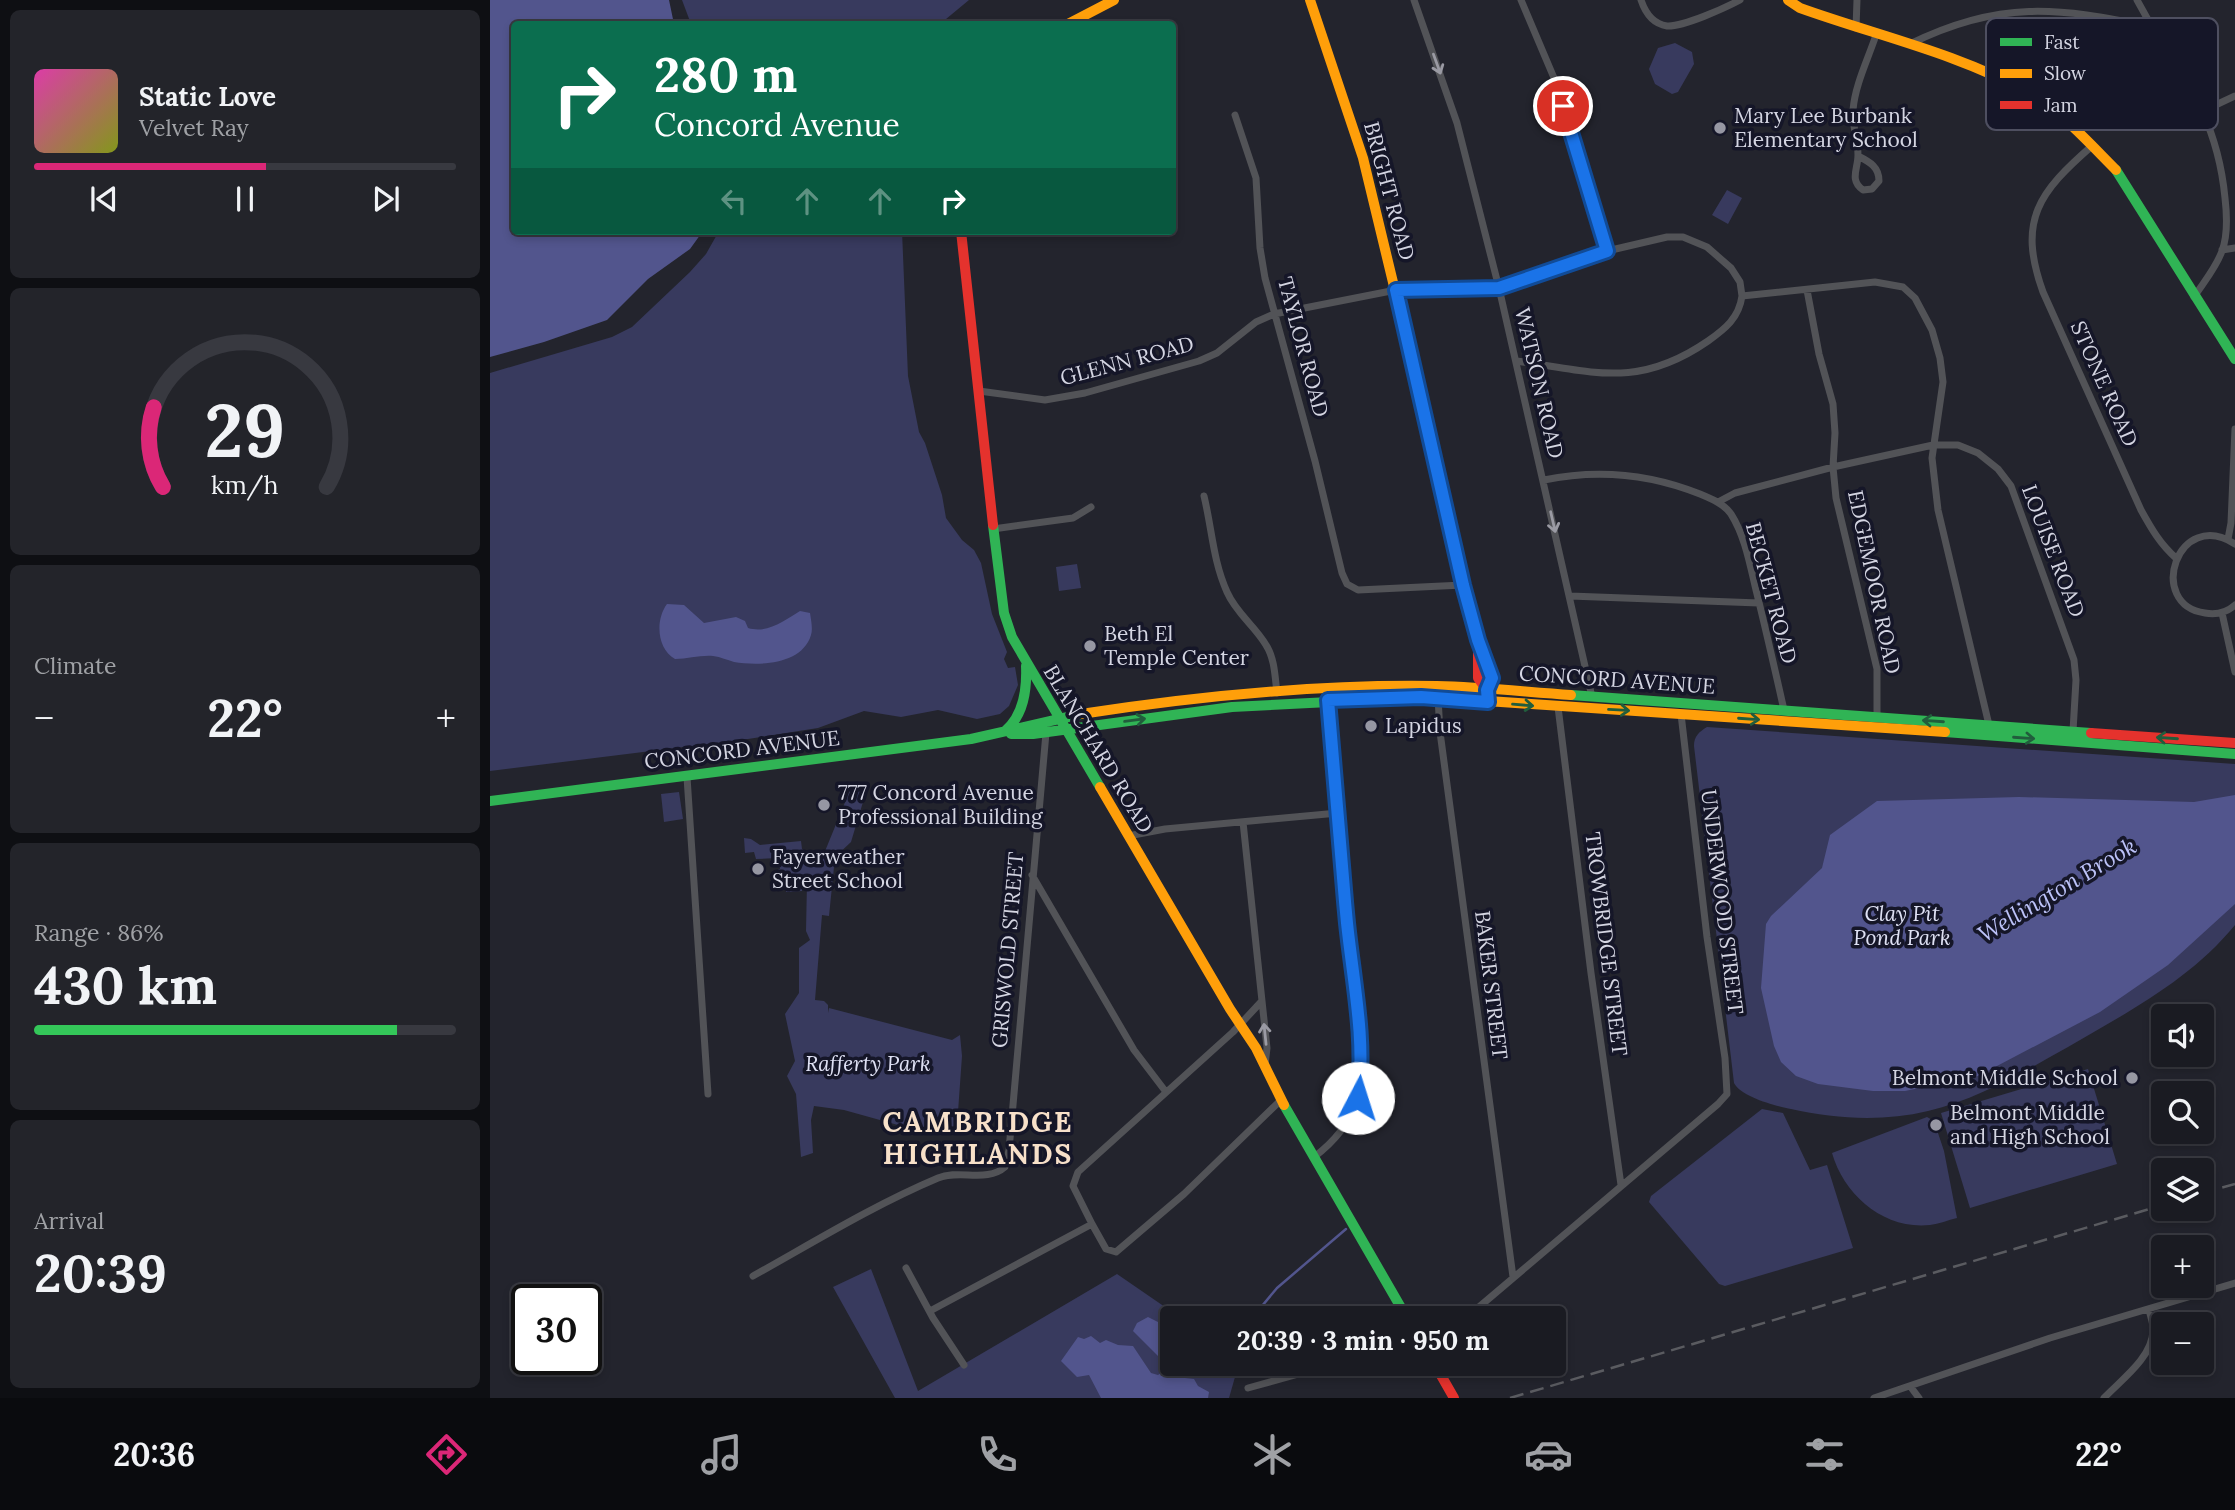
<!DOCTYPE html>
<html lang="en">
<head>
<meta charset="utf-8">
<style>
  body { margin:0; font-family:Lora,serif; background:#23242a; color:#f1f3f6; height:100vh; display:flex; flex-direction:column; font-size:26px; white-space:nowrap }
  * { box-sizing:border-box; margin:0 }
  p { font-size:23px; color:#9fa1a5 }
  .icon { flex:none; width:38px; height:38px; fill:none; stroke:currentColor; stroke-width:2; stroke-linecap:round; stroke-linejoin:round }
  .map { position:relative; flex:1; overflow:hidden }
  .side { display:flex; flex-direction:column; gap:10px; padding:10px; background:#0e0f13; width:490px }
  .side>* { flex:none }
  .top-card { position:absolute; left:21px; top:21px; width:665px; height:214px; border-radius:7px; box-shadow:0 4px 10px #0003,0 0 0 2px #383940; background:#0b6e4f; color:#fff; overflow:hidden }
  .buttons { position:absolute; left:1661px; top:1004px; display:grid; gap:14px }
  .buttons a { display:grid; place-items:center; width:63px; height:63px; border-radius:7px; background:#1a1b22; box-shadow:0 4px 10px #0003,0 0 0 2px #383940; font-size:35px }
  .speed { position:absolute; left:21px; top:1284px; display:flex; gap:14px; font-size:35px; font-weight:700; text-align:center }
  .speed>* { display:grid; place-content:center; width:91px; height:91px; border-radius:50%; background:#1a1b22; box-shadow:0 4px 10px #0003,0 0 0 2px #383940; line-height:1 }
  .speed .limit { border:4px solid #111; border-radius:10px; background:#fff; color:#111 }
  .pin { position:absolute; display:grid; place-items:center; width:60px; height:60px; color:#fff; margin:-30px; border:4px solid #fff; border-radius:50%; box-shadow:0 2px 7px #0007 }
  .me { position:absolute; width:77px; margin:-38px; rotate:5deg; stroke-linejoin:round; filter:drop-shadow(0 0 5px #0008) }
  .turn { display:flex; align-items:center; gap:24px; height:147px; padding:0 28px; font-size:32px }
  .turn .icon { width:91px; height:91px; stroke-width:2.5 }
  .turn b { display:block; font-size:49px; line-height:60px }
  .lanes { display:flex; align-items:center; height:66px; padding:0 28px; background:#0003; justify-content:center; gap:35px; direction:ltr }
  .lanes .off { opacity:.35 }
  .big { font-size:52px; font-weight:700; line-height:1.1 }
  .side .tile { flex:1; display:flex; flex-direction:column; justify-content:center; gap:10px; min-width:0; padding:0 24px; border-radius:10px; background:#23242a }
  .side .dial { align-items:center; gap:0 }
  .dial svg { height:182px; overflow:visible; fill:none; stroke:#383940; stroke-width:7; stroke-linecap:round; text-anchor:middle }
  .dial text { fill:#f1f3f6; stroke:none }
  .song { display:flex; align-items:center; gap:21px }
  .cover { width:84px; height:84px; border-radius:10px; background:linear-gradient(135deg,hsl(320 70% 55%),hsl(70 70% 35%)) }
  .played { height:7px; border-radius:4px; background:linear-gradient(90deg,#db2777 55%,#383940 55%) }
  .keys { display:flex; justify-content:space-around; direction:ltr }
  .heat { display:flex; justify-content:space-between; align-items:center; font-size:38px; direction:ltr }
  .charge { height:10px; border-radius:5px; background:linear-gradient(90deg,#34c759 86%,#383940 0) }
  .trip { position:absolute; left:670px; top:1306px; width:406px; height:70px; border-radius:7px; background:#1a1b22; box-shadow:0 4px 10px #0003,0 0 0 2px #383940; font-weight:700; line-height:70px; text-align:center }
  .tab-bar { display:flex; height:112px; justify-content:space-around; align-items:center; background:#0a0b0e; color:#9fa1a5 }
  .tab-bar .icon { width:49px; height:49px }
  .tab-bar .on { color:#db2777 }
  .tab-bar b { font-size:32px; color:#f1f3f6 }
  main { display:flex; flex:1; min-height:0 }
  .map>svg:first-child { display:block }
</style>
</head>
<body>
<main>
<section class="side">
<div class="tile">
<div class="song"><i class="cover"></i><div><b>Static Love</b><p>Velvet Ray</p></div></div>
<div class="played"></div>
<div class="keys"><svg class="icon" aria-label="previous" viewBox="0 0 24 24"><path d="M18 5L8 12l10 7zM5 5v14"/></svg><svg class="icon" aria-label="pause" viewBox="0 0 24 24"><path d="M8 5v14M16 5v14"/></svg><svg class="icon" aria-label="next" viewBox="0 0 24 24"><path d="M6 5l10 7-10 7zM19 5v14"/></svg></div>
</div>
<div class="tile dial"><svg viewBox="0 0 100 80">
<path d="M14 69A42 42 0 1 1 86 69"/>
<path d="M14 69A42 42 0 0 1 10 34" stroke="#db2777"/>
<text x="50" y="56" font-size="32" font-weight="700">29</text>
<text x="50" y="72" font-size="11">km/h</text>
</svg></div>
<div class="tile"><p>Climate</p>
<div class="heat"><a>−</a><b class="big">22°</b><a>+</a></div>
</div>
<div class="tile"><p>Range · 86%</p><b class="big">430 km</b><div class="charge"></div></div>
<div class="tile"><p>Arrival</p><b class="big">20:39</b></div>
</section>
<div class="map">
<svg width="1745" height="1398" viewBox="0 0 1745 1398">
  <rect width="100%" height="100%" fill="#23242d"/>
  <path fill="#383a5e" d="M192,0H479L450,24H201Z
    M1185,43L1202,52L1204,64L1188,92L1182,94L1165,84L1159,69L1168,48Z
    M1237,190L1252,198L1238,224L1222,215Z
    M229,231H412L418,376L429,432L435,443L452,495L456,518L472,540L484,550L491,563L502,614L517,652L514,659L518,668L525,667L528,685L519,706L510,714L487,719L448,710L411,717L374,711L328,728L258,739L0,771V373L122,337L142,327L200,272L216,254Z
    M587,564L591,588L569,591L566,567Z
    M1217,727L1745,764V925C1700,980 1638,1012 1578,1047C1533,1072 1489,1099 1438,1111C1392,1122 1346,1119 1301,1109C1286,1106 1251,1097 1244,1083L1204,746C1204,736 1209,732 1217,727Z
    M360,790L376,792L361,842L345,857L339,916L332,915L325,1000L334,1001L338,1005V1013L339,1008L462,1040L470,1035L472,1056L467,1126L446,1127L433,1132L354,1110L324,1106L321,1120L323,1153L311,1157L306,1094L297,1076L305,1061L295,1014L309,993V948L320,940L316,931L317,882L324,877L313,876L312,891L296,892V889L286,883L285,871L290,869L288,858L266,859L264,852L255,853L254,838L261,839L270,845L311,841L312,849L331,861Z
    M189,792L193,819L174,822L171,794Z
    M1598,1069L1627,1164L1480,1208L1451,1113Z
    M1272,1109L1293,1113L1320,1170L1337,1165L1363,1248L1235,1286L1229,1284L1159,1202L1161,1196Z
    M1437,1117L1444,1121L1454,1151L1467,1218C1458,1220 1449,1224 1440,1225C1394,1230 1354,1195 1342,1153Z
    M381,1269L428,1391L627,1274L691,1318H682V1363H749L739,1398H405L343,1287Z"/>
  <path fill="#52558d" d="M0,0H179L184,24H24V231H213L200,249L158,279L117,320L54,342L0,357Z
    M177,604L194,605L214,623L246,617L255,621L258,628C278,634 295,620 310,611L320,613C321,620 323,629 321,635C312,665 269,666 244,662C237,660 231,657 223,656C210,655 198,659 185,659C167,649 165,620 177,604Z
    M1745,795V904L1678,965L1610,1012L1488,1076L1415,1091H1383L1328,1084L1306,1076L1291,1062L1284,1046L1271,988L1276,924L1281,916L1332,868L1340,835L1387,801L1529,797L1704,802Z
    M658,1317L682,1329V1363H727L720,1364L713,1370H703L693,1374L695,1378L704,1379L708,1386L719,1392L718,1398H611L599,1375L587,1377L571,1361L588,1337L594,1339L601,1336L610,1343L616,1340L628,1345L643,1346L661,1373L668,1375L675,1370L674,1362L643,1331L647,1323Z"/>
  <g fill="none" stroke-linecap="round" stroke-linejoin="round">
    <path stroke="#52558d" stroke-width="2.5" d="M762,1318L787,1288L856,1229"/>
    <path stroke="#525357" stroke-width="7" d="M924,0L967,123L1009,288L1102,697
      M1031,0L1067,85L1117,251
      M1151,0C1155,12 1163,24 1177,26C1193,27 1235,8 1250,0
      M1647,0L1662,27
      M1366,28L1367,0
      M1420,44C1509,0 1567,7 1662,27C1701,87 1728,125 1735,198C1737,215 1738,235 1732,251C1726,268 1713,283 1704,297
      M1713,111L1745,96
      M745,115L766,178L770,248L775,278L825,461L852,573L857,584L868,590L973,585
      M1603,145C1549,192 1527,220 1553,292L1651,510C1661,528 1670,544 1686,558
      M1368,156C1380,162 1389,167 1389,181L1382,189L1373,190C1359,180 1368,169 1368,155C1368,140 1362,125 1363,110C1365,85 1378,59 1386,35
      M1732,250L1745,248
      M1317,290L1329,354L1343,404L1345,433L1343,467L1346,498L1387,669V717
      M1026,361C1102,371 1147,390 1218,341C1235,329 1249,318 1252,296L1385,282L1413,287L1425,298L1442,330L1450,358L1453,382L1442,458L1448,510L1499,725
      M489,391L555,400L595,393L709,361L727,353L766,322L784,314L906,290L1009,288L1117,251L1177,237H1193L1217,247L1241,268L1250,282L1252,296
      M1054,480C1107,469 1160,474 1210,494C1222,499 1234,504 1241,514C1255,536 1260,565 1266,590C1276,630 1285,670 1294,710
      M714,496C722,529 723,561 737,592C746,613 765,626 776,645C785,659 785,678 787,693
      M1228,502L1245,493L1343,467L1443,445H1468L1488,453L1508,469L1521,486L1584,660L1586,680L1583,731
      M503,529L583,518L601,507
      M1738,539L1741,523L1745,429
      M1745,544C1687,507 1656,605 1715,613C1726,615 1736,613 1745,605
      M1080,596L1269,603
      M1732,613L1745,672
      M948,698L950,732L1023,1277
      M1068,707L1101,973L1131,1185
      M197,777L218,1094
      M753,822L777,1048L775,1065
      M638,836L675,829L848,813
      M542,875L644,1050L676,1092
      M824,1157C843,1143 862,1121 868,1098C879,1054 863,976 858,929C849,853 844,777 838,701
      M602,1224L583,1186L588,1172L743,1032L771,1002
      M416,1268L443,1318L474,1365
      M263,1276C324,1242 384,1205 448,1178C469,1169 497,1183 515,1167L519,1150L556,733
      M440,1311L602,1224L616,1249L626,1252L694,1194L791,1100
      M976,1318L1228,1104L1237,1094L1235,1058L1217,937L1191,714
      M1420,1386L1429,1398
      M758,1388L848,1363
      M1384,1398L1560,1338L1745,1283
      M1614,1398C1631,1380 1662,1358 1663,1331C1664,1324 1660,1316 1659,1309"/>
    <path stroke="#30b455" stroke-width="10" d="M1626,170L1745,359
      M503,525L514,613L522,637L610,787
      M1081,695L1601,733
      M515,731C534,715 537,690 536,666
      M1455,732L1745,754
      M521,734H543L742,707L938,697
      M0,801L481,739L591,714
      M794,1105L917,1318"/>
    <path stroke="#ff9f0a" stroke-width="10" d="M820,0L873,158L942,444
      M1298,0L1310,8C1385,35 1467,53 1537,92C1572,112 1598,142 1626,170
      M578,24L624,0
      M938,697L1455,732
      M591,714C708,696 829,684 947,686C992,687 1036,692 1081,695
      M610,787L740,1009L766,1048L794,1105"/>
    <path stroke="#e5322d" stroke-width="10" d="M471,231L503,525
      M942,444C959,523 974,602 1002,678L997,690
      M988,650V678L997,690
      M1601,733L1745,743
      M944,1363L964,1398"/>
    <path stroke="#5a5b60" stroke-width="2.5" stroke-dasharray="14 7" stroke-linecap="butt" d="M1712,1193L1745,1184
      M1020,1398L1673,1205"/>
  </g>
  <defs><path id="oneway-shaft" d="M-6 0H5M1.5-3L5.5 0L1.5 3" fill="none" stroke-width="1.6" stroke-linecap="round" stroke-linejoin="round" transform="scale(1.75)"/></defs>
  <g stroke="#9a9aa3">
    <use href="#oneway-shaft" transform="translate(947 64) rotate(70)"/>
    <use href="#oneway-shaft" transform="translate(1063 522) rotate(77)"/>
    <use href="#oneway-shaft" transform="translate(775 1034) rotate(-96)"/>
  </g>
  <g stroke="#215d3c">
    <use href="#oneway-shaft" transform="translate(1033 705) rotate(5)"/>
    <use href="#oneway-shaft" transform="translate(1129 710) rotate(3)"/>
    <use href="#oneway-shaft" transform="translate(1259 719) rotate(4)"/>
    <use href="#oneway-shaft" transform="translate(645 720) rotate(-8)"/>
    <use href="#oneway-shaft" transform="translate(1443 721) rotate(-176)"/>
    <use href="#oneway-shaft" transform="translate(1534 738) rotate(4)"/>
    <use href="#oneway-shaft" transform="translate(1677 738) rotate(-176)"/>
  </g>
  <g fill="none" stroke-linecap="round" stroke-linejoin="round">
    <g stroke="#114b97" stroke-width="18">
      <path id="route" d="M868,1098C876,1040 863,981 857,923C850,849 844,775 838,700L931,697L998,702L997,690L1002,678L988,640L973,585L906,290L1009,288L1117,251L1073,106"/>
    </g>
    <use href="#route" stroke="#1a73e8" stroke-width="12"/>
  </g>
  <g fill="#9697a3" stroke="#151628" stroke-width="2.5">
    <circle cx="1230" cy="128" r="7"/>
    <circle cx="600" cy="646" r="7"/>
    <circle cx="881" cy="726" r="7"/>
    <circle cx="334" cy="805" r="7"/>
    <circle cx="268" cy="869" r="7"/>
    <circle cx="1642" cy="1078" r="7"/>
    <circle cx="1446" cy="1125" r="7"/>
  </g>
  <g text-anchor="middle" stroke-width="7" stroke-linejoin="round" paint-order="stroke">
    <g font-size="21" fill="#d4d5e2" stroke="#151628" text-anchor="start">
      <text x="1244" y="123">Mary Lee Burbank<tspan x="1244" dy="24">Elementary School</tspan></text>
      <text x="614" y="641">Beth El<tspan x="614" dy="24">Temple Center</tspan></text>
      <text x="895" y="733">Lapidus</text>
      <text x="348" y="800">777 Concord Avenue<tspan x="348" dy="24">Professional Building</tspan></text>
      <text x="282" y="864">Fayerweather<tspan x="282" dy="24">Street School</tspan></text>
      <text x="1628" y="1085" text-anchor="end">Belmont Middle School</text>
      <text x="1460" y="1120">Belmont Middle<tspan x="1460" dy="24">and High School</tspan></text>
    </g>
    <g font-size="21" fill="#d4d5e2" stroke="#151628">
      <text transform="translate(899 191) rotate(75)" y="7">BRIGHT ROAD</text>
      <text transform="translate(813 347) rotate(75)" y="7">TAYLOR ROAD</text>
      <text transform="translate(637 361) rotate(-15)" y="7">GLENN ROAD</text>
      <text transform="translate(1049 383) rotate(77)" y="7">WATSON ROAD</text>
      <text transform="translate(1614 384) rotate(66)" y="7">STONE ROAD</text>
      <text transform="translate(1563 551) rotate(69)" y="7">LOUISE ROAD</text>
      <text transform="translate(1384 582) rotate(78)" y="7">EDGEMOOR ROAD</text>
      <text transform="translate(1281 593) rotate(75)" y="7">BECKET ROAD</text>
      <text transform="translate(1127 680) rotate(4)" y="7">CONCORD AVENUE</text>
      <text transform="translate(608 749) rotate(59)" y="7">BLANCHARD ROAD</text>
      <text transform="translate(252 750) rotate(-7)" y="7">CONCORD AVENUE</text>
      <text transform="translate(1232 902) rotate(83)" y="7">UNDERWOOD STREET</text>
      <text transform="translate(1116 944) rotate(83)" y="7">TROWBRIDGE STREET</text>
      <text transform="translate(518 950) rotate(-85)" y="7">GRISWOLD STREET</text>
      <text transform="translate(1001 985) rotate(83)" y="7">BAKER STREET</text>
    </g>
    <g font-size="21" font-style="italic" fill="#dfe1f4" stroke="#151628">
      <text x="1412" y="921">Clay Pit<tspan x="1412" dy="24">Pond Park</tspan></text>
      <text x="378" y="1071">Rafferty Park</text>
    </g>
    <g font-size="23" font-style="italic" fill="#bcc2f8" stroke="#151628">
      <text transform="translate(1567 890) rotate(-31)" y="8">Wellington Brook</text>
    </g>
    <g font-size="28" font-weight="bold" letter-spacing="2" fill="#f7e0c9" stroke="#151628">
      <text x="488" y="1132">CAMBRIDGE<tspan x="488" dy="32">HIGHLANDS</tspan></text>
    </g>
  </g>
  <rect x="1496" y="18" width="232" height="112" rx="10" fill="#151628" stroke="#4e4f60" stroke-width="2"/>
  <rect x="1510" y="38" width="32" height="8" fill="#30b455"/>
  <rect x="1510" y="69" width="32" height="9" fill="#ff9f0a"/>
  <rect x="1510" y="101" width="32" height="8" fill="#e5322d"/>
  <g font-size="19" fill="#d4d5e2">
    <text x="1554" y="49">Fast</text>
    <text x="1554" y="80">Slow</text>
    <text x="1554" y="112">Jam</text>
  </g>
</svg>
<div class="buttons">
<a><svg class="icon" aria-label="sound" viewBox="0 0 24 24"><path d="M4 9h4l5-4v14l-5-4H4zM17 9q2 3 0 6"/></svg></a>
<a><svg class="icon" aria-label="search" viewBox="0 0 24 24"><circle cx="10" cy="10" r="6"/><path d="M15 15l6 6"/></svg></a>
<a><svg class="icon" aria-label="layers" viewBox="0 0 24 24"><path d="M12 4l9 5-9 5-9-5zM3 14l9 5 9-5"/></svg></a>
<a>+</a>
<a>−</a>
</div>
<div class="speed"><div class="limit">30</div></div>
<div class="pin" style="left:1073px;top:106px;background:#d93025"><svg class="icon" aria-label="arrive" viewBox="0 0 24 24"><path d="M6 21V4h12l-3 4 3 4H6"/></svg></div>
<svg class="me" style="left:868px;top:1098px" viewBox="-20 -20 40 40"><circle r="19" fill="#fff"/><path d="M0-13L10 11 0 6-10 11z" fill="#1a73e8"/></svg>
<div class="trip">20:39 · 3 min · 950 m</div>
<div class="top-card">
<div class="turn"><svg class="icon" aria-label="right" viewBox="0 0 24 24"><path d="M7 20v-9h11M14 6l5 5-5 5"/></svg><div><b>280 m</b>Concord Avenue</div></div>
<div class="lanes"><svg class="icon off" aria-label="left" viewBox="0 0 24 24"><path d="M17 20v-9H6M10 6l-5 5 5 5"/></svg><svg class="icon off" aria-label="ahead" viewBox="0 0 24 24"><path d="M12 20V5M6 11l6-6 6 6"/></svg><svg class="icon off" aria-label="ahead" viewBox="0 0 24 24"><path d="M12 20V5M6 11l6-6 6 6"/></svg><svg class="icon" aria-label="right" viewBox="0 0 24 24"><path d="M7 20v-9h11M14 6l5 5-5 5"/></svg></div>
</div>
</div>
</main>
<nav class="tab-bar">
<b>20:36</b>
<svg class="icon on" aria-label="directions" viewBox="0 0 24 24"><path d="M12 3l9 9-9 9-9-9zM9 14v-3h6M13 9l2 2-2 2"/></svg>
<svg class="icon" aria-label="music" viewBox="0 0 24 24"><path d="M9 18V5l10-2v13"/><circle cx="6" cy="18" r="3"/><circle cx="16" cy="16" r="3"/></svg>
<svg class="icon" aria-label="phone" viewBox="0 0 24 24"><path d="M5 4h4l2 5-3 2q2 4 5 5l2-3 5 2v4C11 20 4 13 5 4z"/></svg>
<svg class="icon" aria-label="climate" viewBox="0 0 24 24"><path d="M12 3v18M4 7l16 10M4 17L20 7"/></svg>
<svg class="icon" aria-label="car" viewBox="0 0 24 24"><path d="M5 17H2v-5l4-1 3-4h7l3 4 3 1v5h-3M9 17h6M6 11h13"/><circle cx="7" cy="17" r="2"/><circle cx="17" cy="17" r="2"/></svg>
<svg class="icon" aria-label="filters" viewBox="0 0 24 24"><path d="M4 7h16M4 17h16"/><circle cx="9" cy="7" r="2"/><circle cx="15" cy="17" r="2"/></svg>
<b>22°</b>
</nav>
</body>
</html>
